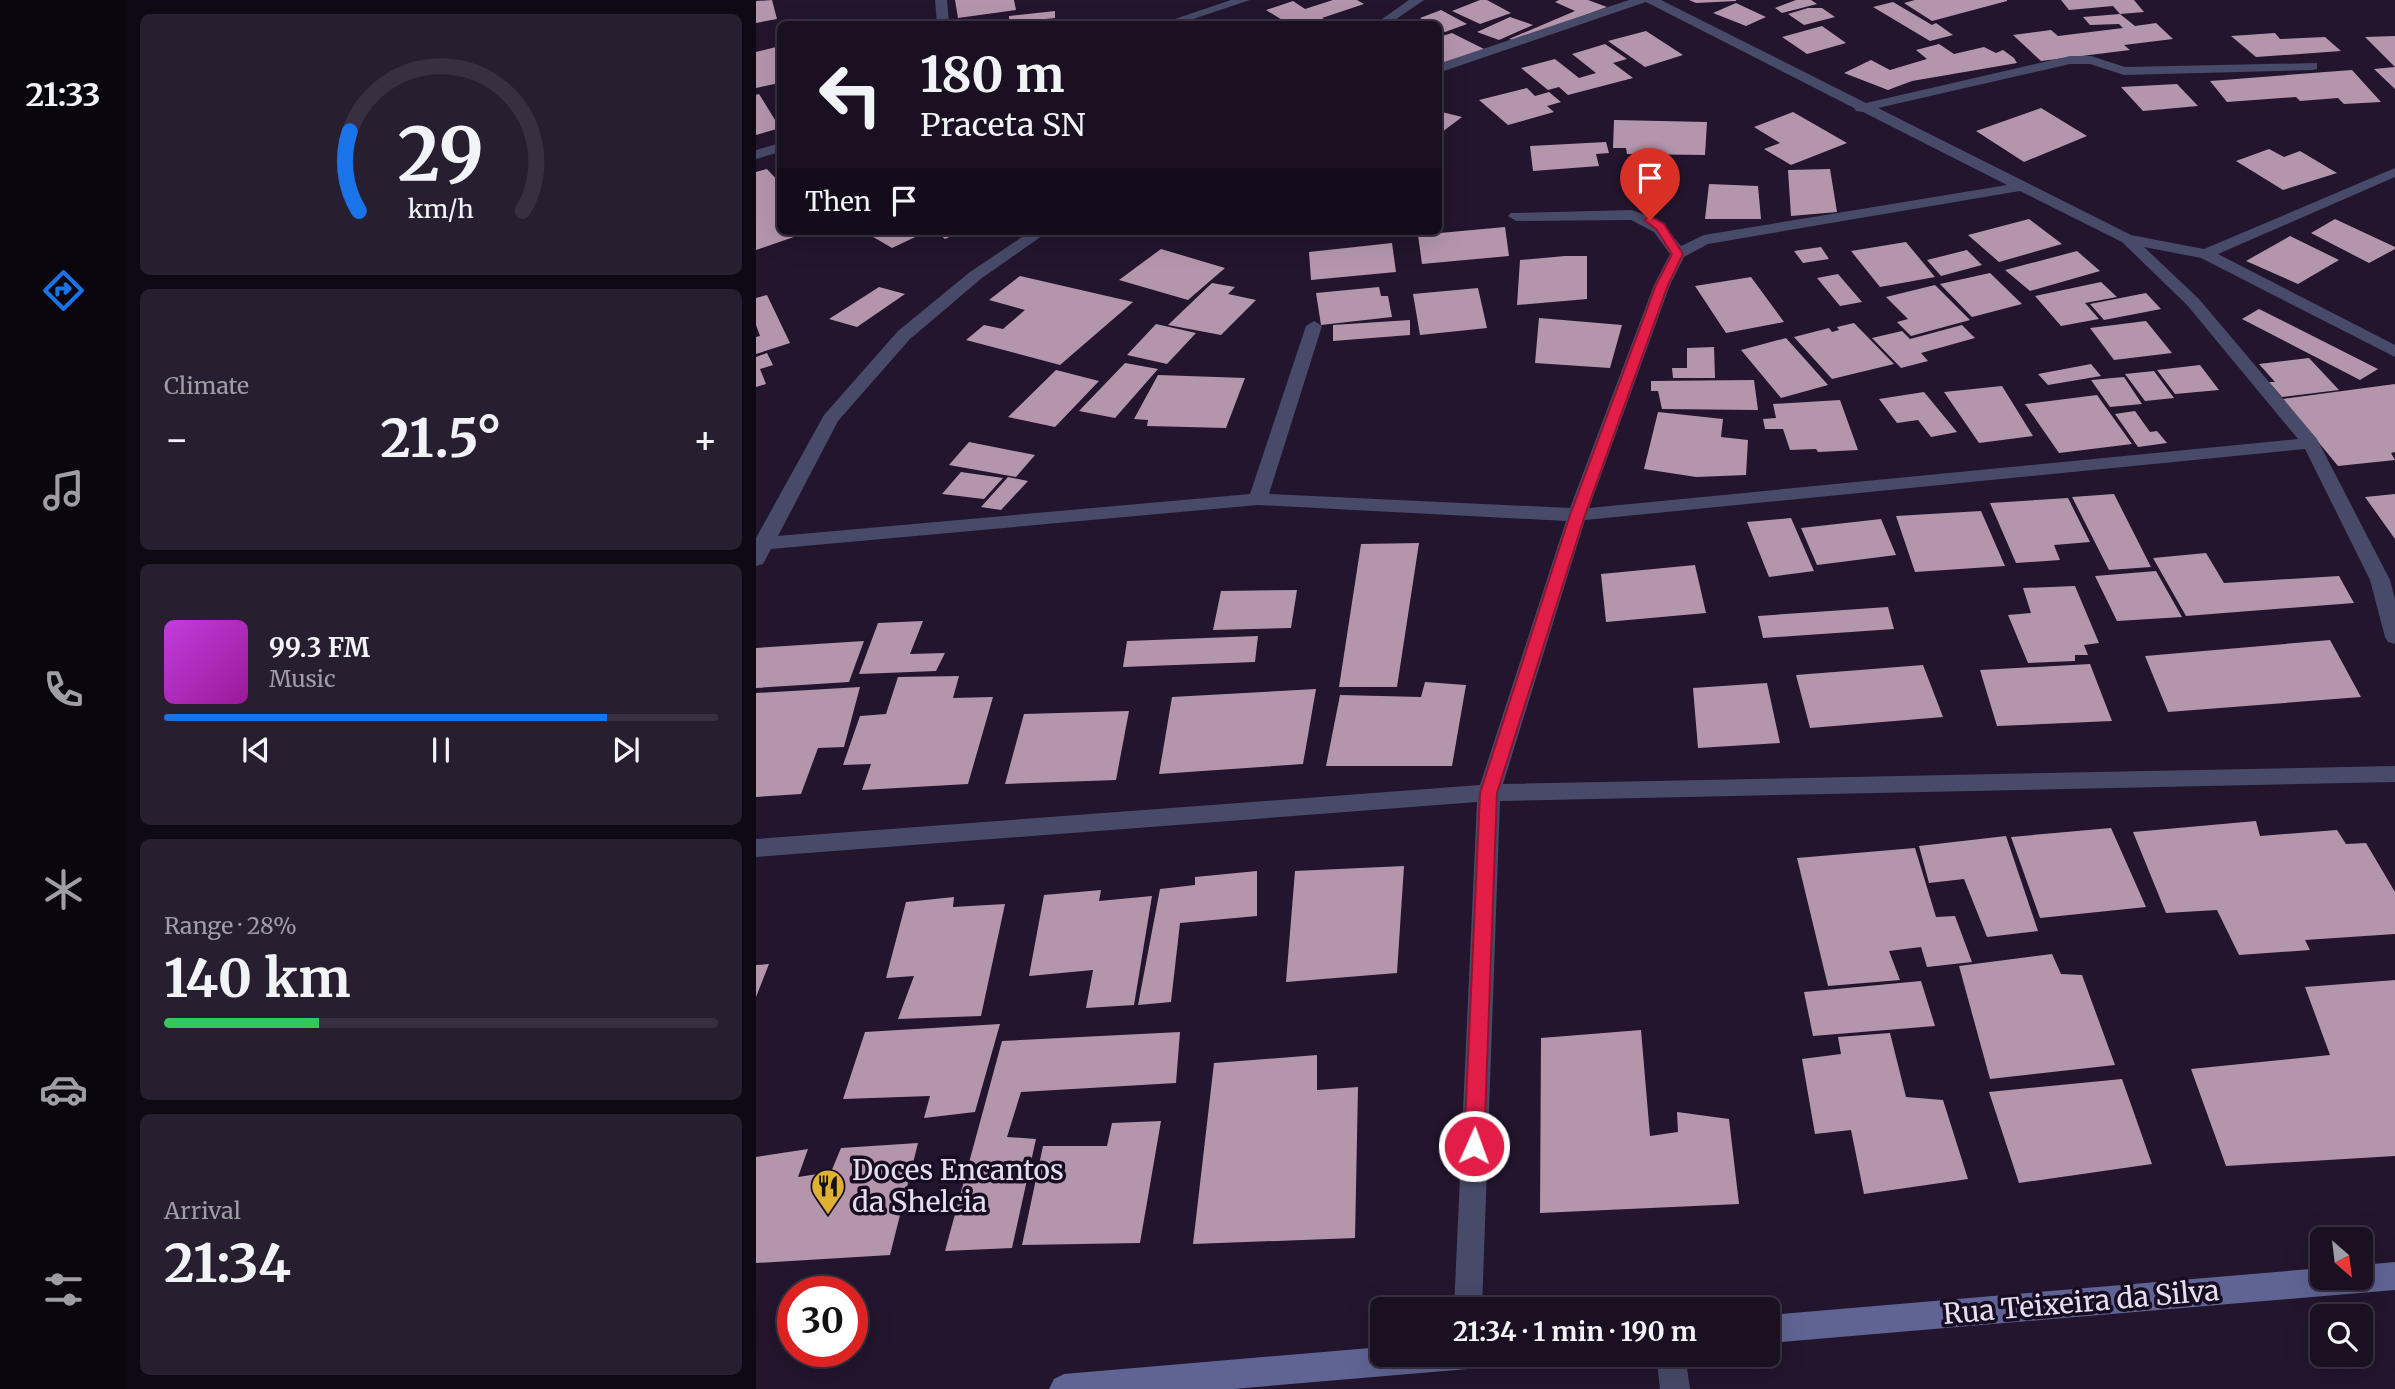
<!DOCTYPE html>
<html lang="en">
<head>
<meta charset="utf-8">
<style>
  body { margin:0; font-family:Merriweather,serif; background:#271e2f; color:#f1f3f6; height:100vh; display:flex; flex-direction:column; font-size:26px; white-space:nowrap }
  * { box-sizing:border-box; margin:0 }
  p { font-size:23px; color:#9f9da5 }
  .icon { flex:none; width:38px; height:38px; fill:none; stroke:currentColor; stroke-width:2; stroke-linecap:round; stroke-linejoin:round }
  .map { position:relative; flex:1; overflow:hidden }
  .drawer { display:flex; flex-direction:column; gap:14px; padding:14px; background:#0e0913; width:630px }
  .drawer>* { flex:none }
  .hud { position:absolute; left:21px; top:21px; width:665px; height:214px; border-radius:10px; box-shadow:0 7px 28px #0002,0 0 0 2px #383040; background:#1a1022; color:#f1f3f6; overflow:hidden }
  .needle { width:46px; rotate:152deg }
  .fabs { position:absolute; left:1554px; top:1227px; display:grid; gap:14px }
  .fabs a { display:grid; place-items:center; width:63px; height:63px; border-radius:10px; background:#1a1022; box-shadow:0 7px 28px #0002,0 0 0 2px #383040; font-size:35px }
  .speed { position:absolute; left:21px; top:1276px; display:flex; gap:14px; font-size:35px; font-weight:700; text-align:center }
  .speed>* { display:grid; place-content:center; width:91px; height:91px; border-radius:50%; background:#1a1022; box-shadow:0 7px 28px #0002,0 0 0 2px #383040; line-height:1 }
  .speed .limit { border:10px solid #d22; background:#fff; color:#111 }
  .pin { position:absolute; display:grid; place-items:center; width:60px; height:60px; color:#fff; margin:-72px -30px; border-radius:50% 50% 50% 0; rotate:-45deg; box-shadow:0 0 7px #0007 }
  .pin .icon { rotate:45deg }
  .me { position:absolute; width:77px; margin:-38px; rotate:2deg; stroke-linejoin:round; filter:drop-shadow(0 0 5px #0008) }
  .turn { display:flex; align-items:center; gap:24px; height:147px; padding:0 28px; font-size:32px }
  .turn .icon { width:91px; height:91px; stroke-width:2.5 }
  .turn b { display:block; font-size:49px; line-height:60px }
  .then { display:flex; align-items:center; height:66px; padding:0 28px; background:#0003; gap:14px; font-size:26px }
  .big { font-size:52px; font-weight:700; line-height:1.1 }
  .drawer .widget { flex:1; display:flex; flex-direction:column; justify-content:center; gap:10px; min-width:0; padding:0 24px; border-radius:10px; background:#271e2f }
  .drawer .dial { align-items:center; gap:0 }
  .dial svg { height:182px; overflow:visible; fill:none; stroke:#383040; stroke-width:7; stroke-linecap:round; text-anchor:middle }
  .dial text { fill:#f1f3f6; stroke:none }
  .song { display:flex; align-items:center; gap:21px }
  .cover { width:84px; height:84px; border-radius:10px; background:linear-gradient(135deg,hsl(290 70% 55%),hsl(300 70% 35%)) }
  .played { height:7px; border-radius:4px; background:linear-gradient(90deg,#1a73e8 80%,#383040 80%) }
  .keys { display:flex; justify-content:space-around; direction:ltr }
  .heat { display:flex; justify-content:space-between; align-items:center; font-size:38px; direction:ltr }
  .charge { height:10px; border-radius:5px; background:linear-gradient(90deg,#34c759 28%,#383040 0) }
  .trip { position:absolute; left:614px; top:1297px; width:410px; height:70px; border-radius:10px; background:#1a1022; box-shadow:0 7px 28px #0002,0 0 0 2px #383040; font-weight:700; line-height:70px; text-align:center }
  main { display:flex; flex:1; min-height:0 }
  .tab-bar { display:flex; flex-direction:column; width:126px; justify-content:space-around; align-items:center; background:#0a060e; color:#9f9da5 }
  .tab-bar .icon { width:49px; height:49px }
  .tab-bar .current { color:#1a73e8 }
  .tab-bar b { font-size:32px; color:#f1f3f6 }
  .map>svg:first-child { display:block }
</style>
</head>
<body>
<main>
<nav class="tab-bar">
<b>21:33</b>
<svg class="icon current" aria-label="directions" viewBox="0 0 24 24"><path d="M12 3l9 9-9 9-9-9zM9 14v-3h6M13 9l2 2-2 2"/></svg>
<svg class="icon" aria-label="music" viewBox="0 0 24 24"><path d="M9 18V5l10-2v13"/><circle cx="6" cy="18" r="3"/><circle cx="16" cy="16" r="3"/></svg>
<svg class="icon" aria-label="phone" viewBox="0 0 24 24"><path d="M5 4h4l2 5-3 2q2 4 5 5l2-3 5 2v4C11 20 4 13 5 4z"/></svg>
<svg class="icon" aria-label="climate" viewBox="0 0 24 24"><path d="M12 3v18M4 7l16 10M4 17L20 7"/></svg>
<svg class="icon" aria-label="car" viewBox="0 0 24 24"><path d="M5 17H2v-5l4-1 3-4h7l3 4 3 1v5h-3M9 17h6M6 11h13"/><circle cx="7" cy="17" r="2"/><circle cx="17" cy="17" r="2"/></svg>
<svg class="icon" aria-label="filters" viewBox="0 0 24 24"><path d="M4 7h16M4 17h16"/><circle cx="9" cy="7" r="2"/><circle cx="15" cy="17" r="2"/></svg>
</nav>
<section class="drawer">
<div class="widget dial"><svg viewBox="0 0 100 80">
<path d="M14 69A42 42 0 1 1 86 69"/>
<path d="M14 69A42 42 0 0 1 10 34" stroke="#1a73e8"/>
<text x="50" y="56" font-size="32" font-weight="700">29</text>
<text x="50" y="72" font-size="11">km/h</text>
</svg></div>
<div class="widget"><p>Climate</p>
<div class="heat"><a>−</a><b class="big">21.5°</b><a>+</a></div>
</div>
<div class="widget">
<div class="song"><i class="cover"></i><div><b>99.3 FM</b><p>Music</p></div></div>
<div class="played"></div>
<div class="keys"><svg class="icon" aria-label="previous" viewBox="0 0 24 24"><path d="M18 5L8 12l10 7zM5 5v14"/></svg><svg class="icon" aria-label="pause" viewBox="0 0 24 24"><path d="M8 5v14M16 5v14"/></svg><svg class="icon" aria-label="next" viewBox="0 0 24 24"><path d="M6 5l10 7-10 7zM19 5v14"/></svg></div>
</div>
<div class="widget"><p>Range · 28%</p><b class="big">140 km</b><div class="charge"></div></div>
<div class="widget"><p>Arrival</p><b class="big">21:34</b></div>
</section>
<div class="map">
<svg width="1639" height="1389" viewBox="0 0 1639 1389">
  <rect width="100%" height="100%" fill="#22152d"/>
  <path fill="#b496ac" d="M16,0L21,19L0,23V1Z
    M199,0H258L260,10L202,18Z
    M577,0H601L608,4L566,18L576,24H533L510,10L537,1L549,9Z
    M724,0H731L755,13L724,24L696,11Z
    M803,0H832L851,7L760,41L753,39L819,11L799,2Z
    M933,0H980V1L940,3Z
    M1040,0H1055L1061,4L1026,13L1019,8Z
    M1159,0H1251V1L1176,21L1148,3Z
    M1305,0H1378L1388,12L1364,14L1357,6L1313,10Z
    M1137,2L1176,25L1180,23L1197,35L1174,41L1117,7Z
    M980,3L1010,17L990,26L957,13Z
    M1052,8H1066L1079,17L1048,25L1032,14Z
    M685,10L711,24L689,32L682,29V24H675L664,18Z
    M299,11V18L253,23V16Z
    M1364,14L1379,26L1400,23L1417,39L1368,45L1374,50L1285,61L1257,35L1295,30L1302,36L1367,28L1363,24L1334,25L1327,17Z
    M754,17L777,25L743,40L721,32Z
    M1066,26L1090,43L1051,54L1026,37Z
    M890,31L927,55L889,67L852,41Z
    M696,33L730,50L682,64V42L688,40L683,37Z
    M1519,33L1524,39L1569,37L1585,51L1500,57L1475,36Z
    M1639,36V89L1618,69L1639,67L1609,37Z
    M849,44L871,59L857,63L877,78L812,95L803,87L792,90L765,68L799,59L823,78L840,73L816,54Z
    M1183,44L1198,54L1228,47L1240,53L1247,50L1258,58L1261,63L1156,81L1132,90L1088,73L1115,60L1134,70L1171,59L1160,50Z
    M24,46V76L21,77L23,83L0,88V52Z
    M1596,70L1625,102L1588,104L1582,98L1544,101L1540,97L1471,102L1454,81Z
    M1421,84L1442,106L1387,111L1365,87Z
    M771,88L779,96L793,92L805,102L791,106L798,112L752,125L723,100Z
    M3,94L24,128L0,135V95Z
    M1285,108L1331,136L1268,162L1220,131Z
    M682,111L706,117L682,135Z
    M1037,112L1091,143L1035,165L1008,149L1024,143L998,127Z
    M858,120L951,122L949,155L871,154L870,148H857Z
    M850,142L853,153L840,154L843,166L777,171L774,146Z
    M1513,149L1528,157L1544,151L1581,173L1527,190L1480,161Z
    M11,169L24,183V231H55L0,250V172Z
    M1074,169L1081,212L1035,216L1032,170Z
    M953,184L1002,186L1005,219H949Z
    M1273,219L1306,244L1243,262L1212,235Z
    M1579,219L1639,247V249L1613,263L1555,233Z
    M749,227L753,256L666,264L662,235Z
    M107,231H172L136,248Z
    M179,231H207L189,239Z
    M1534,236L1583,260L1542,284L1490,261Z
    M1150,242L1179,277L1124,287L1095,251Z
    M636,243L640,272L555,280L553,252Z
    M1065,247L1073,259L1047,263L1038,251Z
    M405,249L469,268L432,300L363,280Z
    M1211,250L1226,265L1185,276L1171,260Z
    M1321,251L1344,271L1274,291L1249,270Z
    M809,256H831V299L761,305L764,260Z
    M1234,273L1266,304L1216,317L1184,284Z
    M1082,274L1106,302L1084,306L1061,278Z
    M264,276L377,302L304,365L210,340L228,325L247,329L269,310L233,300Z
    M995,277L1028,322L970,333L939,286Z
    M1345,282L1361,297L1329,303L1343,319L1305,326L1279,296Z
    M456,283L479,287L472,294L500,300L465,335L412,325Z
    M1179,285L1214,320L1155,336L1141,322L1152,319L1130,297Z
    M123,287L149,294L101,327L73,319Z
    M623,287L625,296H632L636,317L565,325L560,293Z
    M722,288L731,328L664,335L657,294Z
    M1390,293L1405,309L1348,320L1334,304Z
    M11,295L34,343L0,354V337L4,336L0,325V298Z
    M1503,309L1622,369L1604,380L1486,319Z
    M783,318L866,325L854,368L779,363Z
    M654,320V335L577,341V325Z
    M1390,321L1416,353L1358,360L1334,328Z
    M1098,323L1138,364L1076,379L1038,337L1073,328L1076,332L1083,330L1081,327Z
    M400,324L440,333L411,364L371,355Z
    M1206,325L1219,338L1165,353L1172,361L1145,368L1116,338L1146,331L1154,339Z
    M1030,338L1072,385L1025,398L985,350Z
    M958,347L959,378H917L916,368H931V348Z
    M11,353L17,365L4,369L10,384L0,387V357Z
    M1553,358L1583,390L1526,397L1513,382H1519L1503,364Z
    M369,363L402,369L359,418L323,411Z
    M1335,364L1345,376L1292,385L1282,374Z
    M1444,365L1463,390L1419,394L1401,370Z
    M300,370L343,381L299,427L252,417Z
    M1398,371L1418,398L1389,401L1369,374Z
    M402,375L489,378L470,428L391,426L392,420L378,419Z
    M1368,377L1386,404L1354,407L1335,380Z
    M998,380L1002,410L906,409L902,391H895V381Z
    M1639,384V452L1635,453L1639,460L1582,466L1527,399Z
    M1246,386L1277,436L1223,443L1188,392Z
    M1168,392L1201,432L1175,437L1162,420L1141,423L1123,399Z
    M1341,395L1376,444L1303,453L1269,404Z
    M1084,400L1102,450L1062,452L1060,449L1034,450L1027,429H1009L1007,419L1020,418L1017,404Z
    M1379,411L1394,432L1401,431L1411,443L1382,447L1359,414Z
    M902,412L967,419L965,437L992,440L990,475L940,477L888,469Z
    M213,442L279,455L260,477L193,465Z
    M205,472L247,478L228,499L186,494Z
    M252,477L272,481L245,510L225,507Z
    M1358,494L1395,567L1353,570L1316,497Z
    M1639,494V539L1609,497Z
    M1312,498L1334,542L1298,545L1304,560L1260,563L1234,503Z
    M1225,511L1249,566L1159,572L1140,516Z
    M1035,518L1058,571L1013,577L991,522Z
    M1125,519L1140,555L1061,565L1045,528Z
    M663,543L641,687H583L605,544Z
    M1450,553L1468,583L1583,576L1598,603L1430,616L1397,558Z
    M939,565L950,613L850,622L845,574Z
    M1400,571L1426,617L1361,621L1339,576Z
    M1319,586L1343,643L1328,645L1332,655H1319V661L1272,663L1252,615L1275,613L1267,588Z
    M541,590L535,628L457,630L465,591Z
    M1132,607L1138,629L1007,638L1002,616Z
    M167,621L154,654L189,653L180,671L103,674L122,623Z
    M502,636L499,662L367,667L371,641Z
    M1574,640L1605,697L1412,712L1389,656Z
    M108,641L93,682L0,688V648Z
    M1334,664L1356,721L1241,726L1224,670Z
    M1167,665L1187,717L1054,728L1040,675Z
    M203,676L197,698L237,697L212,784L106,790L115,764L87,765L104,716L130,714L142,677Z
    M669,682L710,685L696,766H570L584,695L665,697Z
    M1011,683L1024,743L942,748L937,688Z
    M104,687L88,747L62,748L45,794L0,797V693Z
    M560,689L547,764L403,774L416,697Z
    M373,711L360,780L249,784L268,714Z
    M1500,821L1504,836L1581,830L1590,844L1610,843L1639,892V934L1549,940L1554,950L1483,955L1461,910L1410,913L1377,832Z
    M1355,828L1390,907L1284,918L1255,837Z
    M1250,836L1282,931L1231,937L1208,879L1173,883L1163,846Z
    M1159,848L1180,917L1199,916L1216,962L1171,967L1165,947L1133,951L1144,980L1072,986L1041,858Z
    M648,866L641,973L530,982L539,871Z
    M501,871V916L424,923L415,1002L382,1005L404,889L439,885V877Z
    M345,890L343,901L396,896L378,1005L330,1008L337,970L273,976L288,895Z
    M198,897L197,907L249,904L225,1016L142,1019L158,976L130,978L150,902Z
    M1296,954L1305,974L1326,975L1359,1065L1234,1079L1203,966Z
    M13,964L0,997V965Z
    M1639,980V1156L1470,1166L1435,1069L1574,1055L1549,987Z
    M1165,981L1179,1026L1057,1036L1048,992Z
    M244,1024L219,1112L168,1118L174,1096L87,1099L109,1032Z
    M885,1030L894,1136L922,1132L921,1112L973,1119L983,1204L784,1213L785,1038Z
    M424,1032L420,1083L265,1092L251,1137L280,1139L256,1248L189,1251L246,1041Z
    M1134,1033L1150,1097L1187,1100L1212,1179L1108,1194L1095,1130L1059,1134L1046,1059L1085,1054L1082,1037Z
    M561,1055V1090L602,1087L599,1238L437,1244L458,1063Z
    M1366,1079L1396,1164L1263,1183L1233,1092Z
    M405,1121L384,1243L266,1245L287,1146H351L356,1123Z
    M162,1143L134,1255L0,1263V1157L52,1149L42,1177L75,1172L85,1148Z"/>
  <g fill="none" stroke-linecap="round" stroke-linejoin="round">
    <path fill="#474a68" fill-rule="evenodd" d="M653,0H668L633,24H619Z"/>
    <path fill="#474a68" fill-rule="evenodd" d="M179,0H191L193,24H181Z
      M475,0H494L422,24H404Z
      M873,0H905L1110,103L1314,56H1335L1369,67L1561,63V69L1556,70L1368,75L1334,64H1314L1122,108L1375,235L1448,249L1639,168V177L1462,254L1639,345V357L1445,258L1388,247L1443,299L1561,439L1634,580L1639,599V644L1632,642L1629,637L1614,580L1549,449L829,520L747,784L1639,766V782L744,801L726,1309H698L721,802L0,857V839L724,785L810,521L502,505L15,549L7,564L0,566V538L68,415L142,331L214,272L275,231H293L226,278L154,339L82,421L22,536L494,494L550,326L558,321L566,326L513,494L814,508L898,285L914,254L898,232L875,220L760,221L752,216L755,213L876,210L904,221L925,246L948,235L1251,185L1107,112L1100,111L1098,108L890,2L682,73V64ZM1264,191L1366,242L1431,305L1542,439L833,508L914,285L928,257L952,244Z
      M24,143V152L0,159V150Z
      M900,1354H929L934,1389H904Z"/>
    <path fill="#606494" fill-rule="evenodd" d="M1639,1262V1290L1012,1343V1315L1566,1268V1278H1605V1265Z
      M626,1347V1354H726L722,1364L712,1369L477,1389H293L298,1379L308,1374Z"/>
  </g>
  <path fill="#e11d48" stroke="#92132f" stroke-width="2" d="M894,216L908,224L927,254L912,285L829,515L741,793L728,1146L725,1152L718,1155L711,1152L708,1146L724,793L814,515L900,285L916,254L900,229L888,220Z"/>
  <defs>
    <g id="restaurant-pin" transform="scale(1.75)"><path d="M0 17L-7.5 6A9.5 9.5 0 1 1 7.5 6Z" fill="#e0b034" stroke="#180c23"/><path d="M-5-6h1v4h1v-4h1v4h1v-4h1v5L-1.5 .5V6h-2V.5L-5-1ZM5-6V6H3V1.5H1.5Q1.5-4 5-6Z" fill="#111"/></g>
  </defs>
  <g fill-rule="evenodd">
    <use href="#restaurant-pin" x="72" y="1186"/>
  </g>
  <g text-anchor="middle" stroke-width="7" stroke-linejoin="round" paint-order="stroke">
    <g font-size="28" fill="#e6deee" stroke="#180c23" text-anchor="start">
      <text x="96" y="1180">Doces Encantos<tspan x="96" dy="32">da Shelcia</tspan></text>
    </g>
    <g font-size="28" fill="#e6deee" stroke="#180c23">
      <text transform="translate(1325 1302) rotate(-5)" y="10">Rua Teixeira da Silva</text>
    </g>
  </g>
</svg>
<div class="fabs">
<a><svg class="needle" viewBox="-14 -14 28 28"><path d="M0-13l5 13h-10z" fill="#e53935"/><path d="M0 13l5-13h-10z" fill="#9f9da5"/></svg></a>
<a><svg class="icon" aria-label="search" viewBox="0 0 24 24"><circle cx="10" cy="10" r="6"/><path d="M15 15l6 6"/></svg></a>
</div>
<div class="speed"><div class="limit">30</div></div>
<div class="pin" style="left:894px;top:220px;background:#d93025"><svg class="icon" aria-label="arrive" viewBox="0 0 24 24"><path d="M6 21V4h12l-3 4 3 4H6"/></svg></div>
<svg class="me" style="left:718px;top:1146px" viewBox="-20 -20 40 40"><circle r="17" fill="#e11d48" stroke="#fff" stroke-width="3"/><path d="M0-11L8 9 0 5-8 9z" fill="#fff"/></svg>
<div class="trip">21:34 · 1 min · 190 m</div>
<div class="hud">
<div class="turn"><svg class="icon" aria-label="left" viewBox="0 0 24 24"><path d="M17 20v-9H6M10 6l-5 5 5 5"/></svg><div><b>180 m</b>Praceta SN</div></div>
<div class="then">Then<svg class="icon" aria-label="arrive" viewBox="0 0 24 24"><path d="M6 21V4h12l-3 4 3 4H6"/></svg></div>
</div>
</div>
</main>
</body>
</html>
